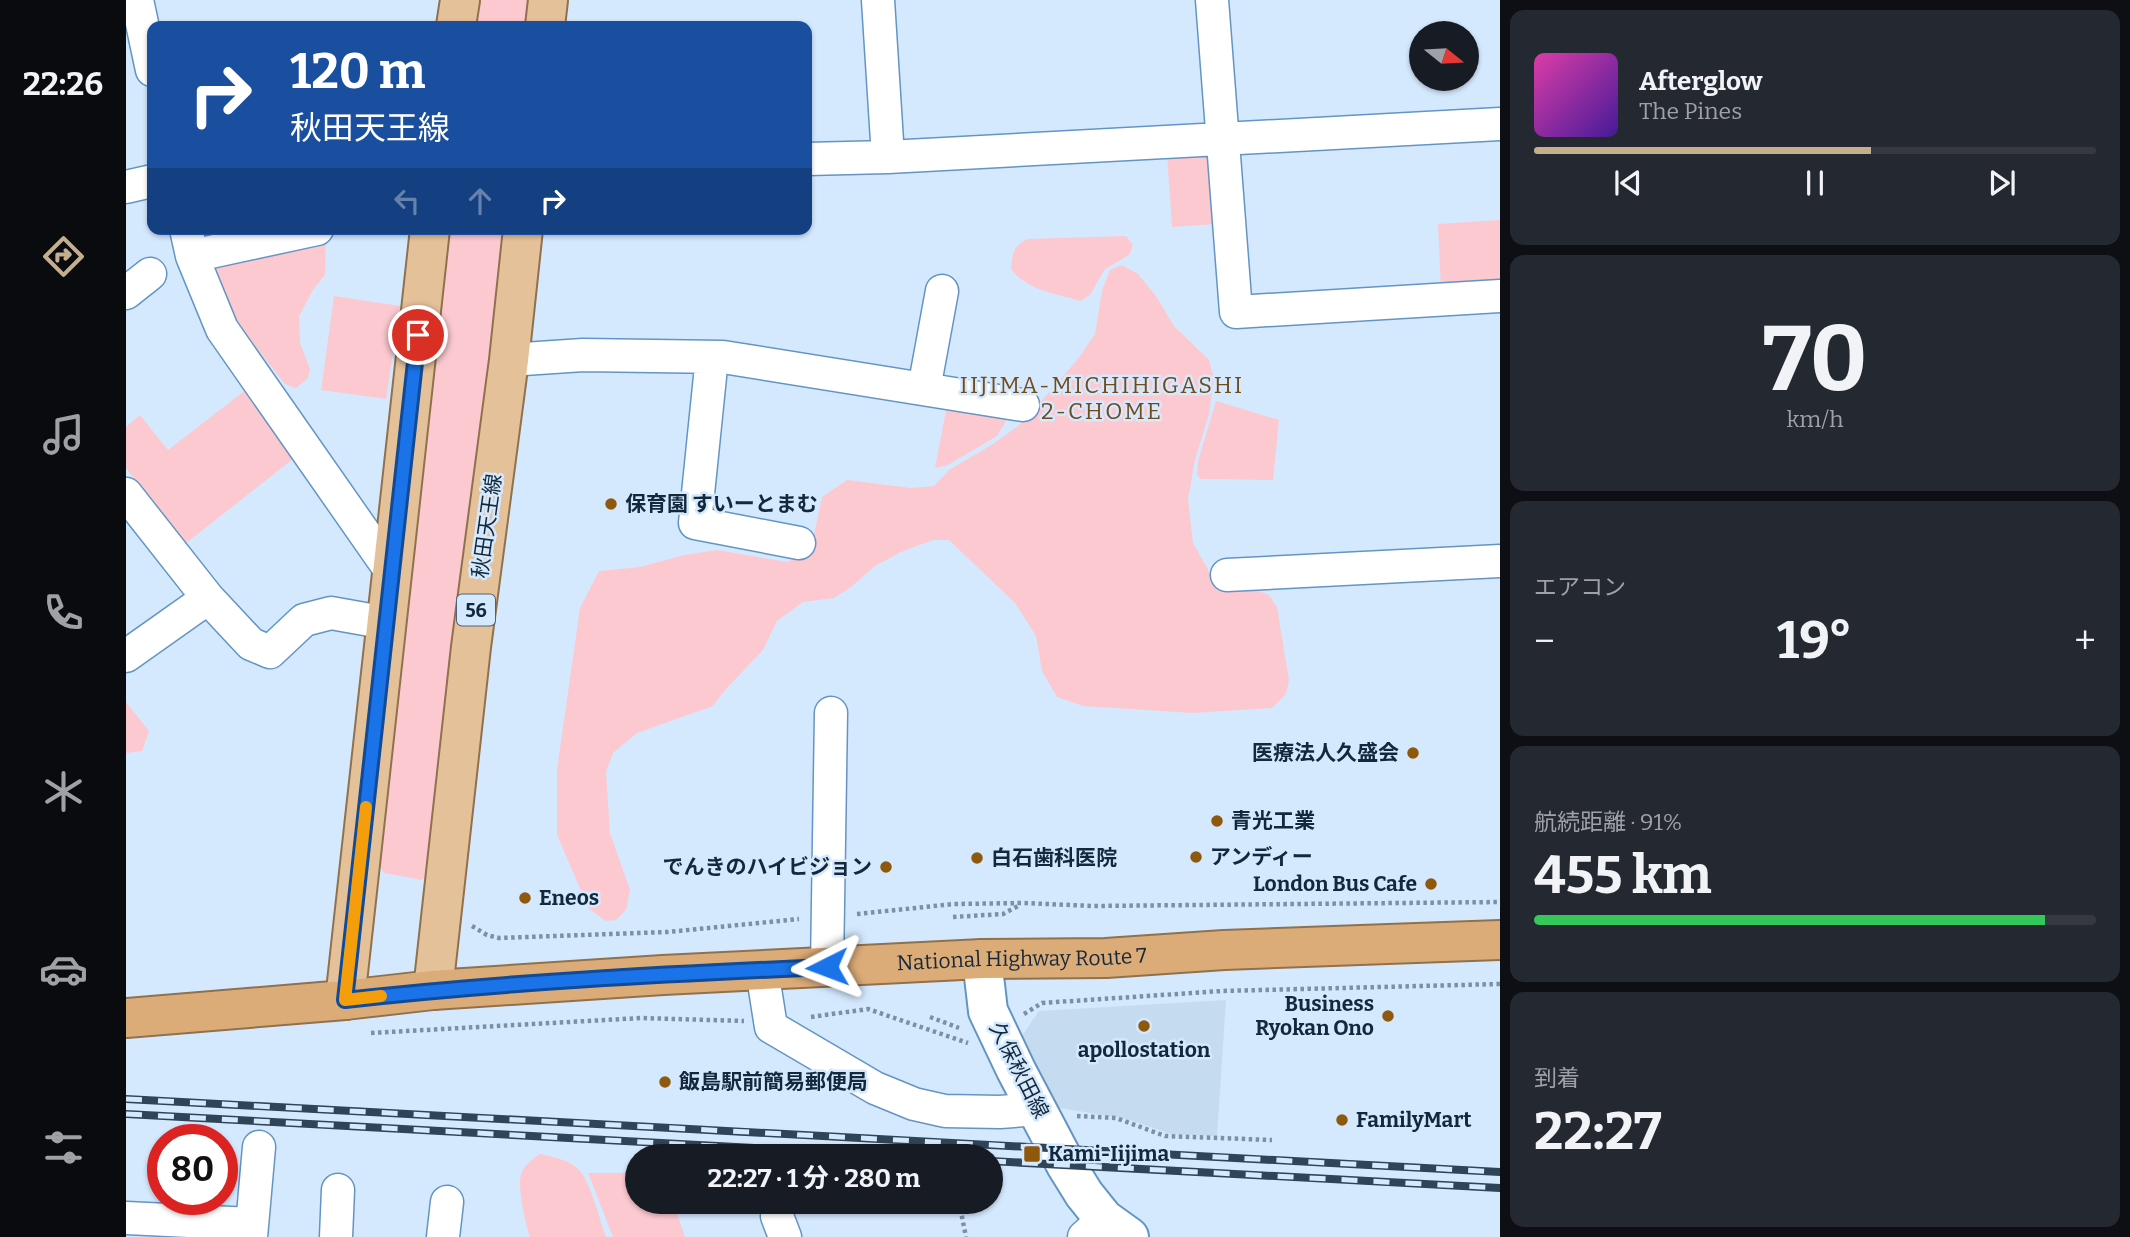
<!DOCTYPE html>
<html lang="ja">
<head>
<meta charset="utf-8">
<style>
  body { margin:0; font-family:Bitter,"Noto Sans JP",serif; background:#242831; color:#f1f3f6; height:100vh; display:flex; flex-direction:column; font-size:26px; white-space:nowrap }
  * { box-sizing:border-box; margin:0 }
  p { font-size:23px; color:#9ea1a6 }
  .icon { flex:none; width:38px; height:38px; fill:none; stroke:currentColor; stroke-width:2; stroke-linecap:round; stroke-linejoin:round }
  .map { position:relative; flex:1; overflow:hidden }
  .side { display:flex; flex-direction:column; gap:10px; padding:10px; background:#0d0f14; width:630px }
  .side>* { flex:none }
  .hud { position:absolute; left:21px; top:21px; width:665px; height:214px; border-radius:14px; box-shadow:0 2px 5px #0004; background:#1a4fa0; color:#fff; overflow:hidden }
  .needle { width:46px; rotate:108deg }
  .tools { position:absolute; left:1283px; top:21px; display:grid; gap:14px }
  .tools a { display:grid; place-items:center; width:70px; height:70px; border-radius:50%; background:#171b24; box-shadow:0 2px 5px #0004; font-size:35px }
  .speed { position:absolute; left:21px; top:1124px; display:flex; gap:14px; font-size:35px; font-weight:700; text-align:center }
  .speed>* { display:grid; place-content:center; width:91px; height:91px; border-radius:50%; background:#171b24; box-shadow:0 2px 5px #0004; line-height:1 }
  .speed .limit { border:10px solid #d22; background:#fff; color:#111 }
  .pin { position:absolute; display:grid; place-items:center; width:60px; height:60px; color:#fff; margin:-30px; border:4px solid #fff; border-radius:50%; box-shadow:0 2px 7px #0007 }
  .me { position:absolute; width:77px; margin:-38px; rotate:267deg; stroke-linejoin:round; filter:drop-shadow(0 0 5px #0008) }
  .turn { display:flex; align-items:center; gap:24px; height:147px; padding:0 28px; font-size:32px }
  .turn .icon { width:91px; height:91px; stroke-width:2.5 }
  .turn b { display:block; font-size:49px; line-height:60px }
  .lanes { display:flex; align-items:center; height:66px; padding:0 28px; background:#0003; justify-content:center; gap:35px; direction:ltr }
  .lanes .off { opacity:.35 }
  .big { font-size:52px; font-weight:700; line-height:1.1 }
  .side .card { flex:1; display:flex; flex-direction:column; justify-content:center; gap:10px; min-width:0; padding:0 24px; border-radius:14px; background:#242831 }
  .side .dial { align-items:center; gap:0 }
  .dial b { font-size:91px; line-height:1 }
  .song { display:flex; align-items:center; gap:21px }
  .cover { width:84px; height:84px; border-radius:10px; background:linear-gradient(135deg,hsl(320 70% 55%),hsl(260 70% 35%)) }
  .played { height:7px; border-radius:4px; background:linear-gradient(90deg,#c5ae8d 60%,#363941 60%) }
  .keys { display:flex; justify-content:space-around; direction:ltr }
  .heat { display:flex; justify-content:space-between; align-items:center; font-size:38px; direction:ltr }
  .charge { height:10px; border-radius:5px; background:linear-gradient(90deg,#34c759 91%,#363941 0) }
  .trip { position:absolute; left:499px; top:1144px; width:378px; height:70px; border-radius:35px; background:#171b24; box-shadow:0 2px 5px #0004; font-weight:700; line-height:70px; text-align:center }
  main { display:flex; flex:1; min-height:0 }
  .dock { display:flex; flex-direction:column; width:126px; justify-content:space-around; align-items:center; background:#090b0e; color:#9ea1a6 }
  .dock .icon { width:49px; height:49px }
  .dock .current { color:#c5ae8d }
  .dock b { font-size:32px; color:#f1f3f6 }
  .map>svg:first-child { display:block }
</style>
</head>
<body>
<main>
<nav class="dock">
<b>22:26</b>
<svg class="icon current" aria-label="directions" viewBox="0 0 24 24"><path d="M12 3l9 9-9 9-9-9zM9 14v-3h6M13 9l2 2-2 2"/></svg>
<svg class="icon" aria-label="music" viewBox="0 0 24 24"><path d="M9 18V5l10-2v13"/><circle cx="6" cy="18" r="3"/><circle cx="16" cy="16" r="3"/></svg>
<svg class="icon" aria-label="phone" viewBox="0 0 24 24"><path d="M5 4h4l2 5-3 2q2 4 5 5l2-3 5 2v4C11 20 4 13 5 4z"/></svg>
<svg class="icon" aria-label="climate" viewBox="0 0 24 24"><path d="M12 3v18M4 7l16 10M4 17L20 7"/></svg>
<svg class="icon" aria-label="car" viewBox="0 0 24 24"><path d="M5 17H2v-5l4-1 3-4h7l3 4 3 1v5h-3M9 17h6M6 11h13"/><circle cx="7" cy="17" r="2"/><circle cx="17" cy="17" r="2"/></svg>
<svg class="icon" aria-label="filters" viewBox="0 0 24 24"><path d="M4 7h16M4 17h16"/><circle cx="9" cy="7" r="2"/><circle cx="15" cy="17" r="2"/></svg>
</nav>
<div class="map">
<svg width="1374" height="1237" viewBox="0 0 1374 1237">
  <rect width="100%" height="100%" fill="#d5e9fe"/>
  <path fill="#c4dbf0" d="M1100,1000L1091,1136L1045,1134L1001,1119L928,1107L896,1036L913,1011Z"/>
  <path fill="#fdc9d1" d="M352,0H406L403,26H348Z
    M1085,151L1090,224L1046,227L1041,154Z
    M1374,220V286L1315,289L1312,224Z
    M325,229H380L301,873L296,880L258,873L251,862Z
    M1000,236L1007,245L1003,255L979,269L964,295L954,301C931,294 900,290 885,269C887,253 886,247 901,239Z
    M200,238L199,275L187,290L173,316L174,343L184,369L182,378L170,388L159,384L108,319L84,264Z
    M996,265L1012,274L1030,296L1048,326L1083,360L1088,378L1083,414L1069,460L1062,499L1067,543L1085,575L1098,585L1128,589L1143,595L1151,607L1163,680L1160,694L1146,708L1066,713L957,706L931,697L916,671L910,636L889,603L823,540H807L775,552L749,566L725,587L708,598L677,602L651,621L637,650L600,689L587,706L511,733L487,753L480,772L484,833L504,890L500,910L490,920L480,921L463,909L431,835V769L454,608L473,571L514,567L558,555L591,550L661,562L681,553L688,535L696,497L721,480L785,488L808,486L823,470L867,444L896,423L952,359L969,334L976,290L984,270Z
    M208,296L274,306L260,399L195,390Z
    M121,389L172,455L59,544L0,468V427L14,415L42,450Z
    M1090,401L1153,420L1147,480L1075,479L1071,475L1072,461Z
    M821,405L884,414L871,436L822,465L809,468Z
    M0,702L23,731L16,751L0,753Z
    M414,1154C428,1157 449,1161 457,1175C466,1189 474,1220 480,1237H404C400,1227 391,1185 395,1175C398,1165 405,1160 414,1154Z
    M462,1173H511V1202H547L559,1237H487Z"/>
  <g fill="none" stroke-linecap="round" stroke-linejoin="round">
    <g stroke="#6395c4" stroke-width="35">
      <path id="minor" d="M11,0L26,70
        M752,0L762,157
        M1086,0L1110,312L1374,296
        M681,159L762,157L1374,124
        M0,187L26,181
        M60,229L66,256L96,329L267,574
        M66,256L191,229
        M0,293L24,274
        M586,357L569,523L673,543
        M383,360L457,355L597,357L897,405
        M798,389L816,291
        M0,494L82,598L125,644L144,652L178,620L205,613L261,623
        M1101,575L1374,561
        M0,656L82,598
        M701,967L705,713
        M636,970L645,1027L749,1088L788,1104L819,1111L874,1112L912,1109
        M651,1216L659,1237
        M0,1218L126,1224
        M125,1237L133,1147
        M210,1237L212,1190
        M317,1237L321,1202
        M958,1237L978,1219"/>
    </g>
    <g stroke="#6395c4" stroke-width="42">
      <path id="secondary" d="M856,959L862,1011L890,1070L940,1165L958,1194L978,1219L1003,1237"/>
    </g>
    <g stroke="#90714d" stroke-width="42">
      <path id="primary" d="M330,26L334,0
        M419,26L422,0
        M307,990L345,647L383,360L397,229
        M219,1000L304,229"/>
    </g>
    <g stroke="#90714d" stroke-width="42">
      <g id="trunk">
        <path id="s1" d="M0,1018L219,1000L307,990L537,975L856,959L980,958L1098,950L1374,940"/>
      </g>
    </g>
    <path stroke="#7b90a4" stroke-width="4.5" stroke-dasharray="3.5 3.5" stroke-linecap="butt" d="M731,914L828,904L898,903L967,906L1374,902
      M827,917L877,914L894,905
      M346,926L361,935L373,938L542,932L673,919
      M898,1014L916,1003L1096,991L1374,984
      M685,1017L742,1009L842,1043
      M804,1017L833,1028
      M245,1033L515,1018L618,1021
      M951,1116L990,1118L1039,1136L1146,1140
      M833,1202L840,1237"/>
    <use href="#minor" stroke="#fff" stroke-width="32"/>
    <use href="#secondary" stroke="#fff" stroke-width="38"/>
    <use href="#primary" stroke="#e5c19a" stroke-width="38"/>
    <use href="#trunk" stroke="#dcac78" stroke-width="38"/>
    <g stroke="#2f4457" stroke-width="8">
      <path id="rail" d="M0,1099L1374,1172
        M0,1114L793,1157
        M864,1161L1374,1188"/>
    </g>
    <use href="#rail" stroke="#d5e9fe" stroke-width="5" stroke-dasharray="16" stroke-linecap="butt"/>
  </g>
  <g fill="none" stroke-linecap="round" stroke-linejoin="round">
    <g stroke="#114b97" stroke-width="18">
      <path id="route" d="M292,335L219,1000C379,982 540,974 701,967"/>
    </g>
    <use href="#route" stroke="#1a73e8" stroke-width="12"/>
    <path stroke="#f59e0b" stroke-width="12" d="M240,807L219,1000L255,996"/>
  </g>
  <g fill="#8f590d" stroke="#d5e9fe" stroke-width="2.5">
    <circle cx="485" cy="504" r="7"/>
    <circle cx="1287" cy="753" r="7"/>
    <circle cx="1091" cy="821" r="7"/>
    <circle cx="1070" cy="857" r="7"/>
    <circle cx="851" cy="858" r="7"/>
    <circle cx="760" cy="867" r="7"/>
    <circle cx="1305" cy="884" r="7"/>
    <circle cx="399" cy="898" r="7"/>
    <circle cx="1262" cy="1016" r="7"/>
    <circle cx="1018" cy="1026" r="7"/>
    <circle cx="539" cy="1082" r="7"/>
    <circle cx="1216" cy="1120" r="7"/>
    <rect x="897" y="1145" width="18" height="18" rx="3.5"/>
  </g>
  <g text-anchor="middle" stroke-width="5" stroke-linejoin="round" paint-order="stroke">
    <rect fill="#d5e9fe" stroke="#4d6276" stroke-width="2" x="331" y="594.5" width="38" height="31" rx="5"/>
    <g font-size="19" font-weight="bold" fill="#13283b">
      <text x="350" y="617">56</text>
    </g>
    <g font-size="21" font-weight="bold" fill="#13283b" stroke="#d5e9fe" text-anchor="start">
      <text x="499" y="511">保育園 すいーとまむ</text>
      <text x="1273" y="760" text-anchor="end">医療法人久盛会</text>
      <text x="1105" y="828">青光工業</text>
      <text x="1084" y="864">アンディー</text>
      <text x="865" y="865">白石歯科医院</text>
      <text x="746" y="874" text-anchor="end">でんきのハイビジョン</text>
      <text x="1291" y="891" text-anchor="end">London Bus Cafe</text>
      <text x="413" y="905">Eneos</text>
      <text x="1248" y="1011" text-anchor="end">Business<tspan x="1248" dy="24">Ryokan Ono</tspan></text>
      <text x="1018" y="1057" text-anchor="middle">apollostation</text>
      <text x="553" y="1089">飯島駅前簡易郵便局</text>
      <text x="1230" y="1127">FamilyMart</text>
      <text x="922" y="1161">Kami-Iijima</text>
    </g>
    <g font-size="21" fill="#13283b" stroke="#d5e9fe">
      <text transform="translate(361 526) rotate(-82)" y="7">秋田天王線</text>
      <text dy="7" stroke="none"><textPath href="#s1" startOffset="898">National Highway Route 7</textPath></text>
      <text transform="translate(893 1070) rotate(63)" y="7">久保秋田線</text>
    </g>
    <g font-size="23" letter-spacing="2" fill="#724b1d" stroke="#d5e9fe">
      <text x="976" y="393">IIJIMA-MICHIHIGASHI<tspan x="976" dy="26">2-CHOME</tspan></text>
    </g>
  </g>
</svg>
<div class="tools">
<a><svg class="needle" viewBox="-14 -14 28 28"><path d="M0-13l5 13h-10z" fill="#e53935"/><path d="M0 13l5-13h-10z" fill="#9ea1a6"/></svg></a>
</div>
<div class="speed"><div class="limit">80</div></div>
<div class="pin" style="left:292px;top:335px;background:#d93025"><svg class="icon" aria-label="arrive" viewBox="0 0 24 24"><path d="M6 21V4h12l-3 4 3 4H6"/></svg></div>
<svg class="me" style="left:701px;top:967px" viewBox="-20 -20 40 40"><path d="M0-17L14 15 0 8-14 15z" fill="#1a73e8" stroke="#fff" stroke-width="4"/></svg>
<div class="trip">22:27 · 1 分 · 280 m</div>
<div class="hud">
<div class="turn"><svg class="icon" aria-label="right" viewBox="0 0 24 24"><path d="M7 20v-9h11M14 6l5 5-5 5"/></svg><div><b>120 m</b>秋田天王線</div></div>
<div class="lanes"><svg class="icon off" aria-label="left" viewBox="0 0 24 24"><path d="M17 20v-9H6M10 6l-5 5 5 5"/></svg><svg class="icon off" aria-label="ahead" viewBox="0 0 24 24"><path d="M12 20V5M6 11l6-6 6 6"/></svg><svg class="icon" aria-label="right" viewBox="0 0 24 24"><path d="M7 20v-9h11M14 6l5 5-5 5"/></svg></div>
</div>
</div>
<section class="side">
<div class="card">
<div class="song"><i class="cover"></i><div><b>Afterglow</b><p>The Pines</p></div></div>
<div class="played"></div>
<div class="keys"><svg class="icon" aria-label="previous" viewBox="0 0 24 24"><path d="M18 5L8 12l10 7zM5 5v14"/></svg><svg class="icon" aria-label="pause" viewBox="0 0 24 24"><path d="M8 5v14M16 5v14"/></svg><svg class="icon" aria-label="next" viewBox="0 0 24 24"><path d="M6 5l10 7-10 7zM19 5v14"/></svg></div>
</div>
<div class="card dial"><b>70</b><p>km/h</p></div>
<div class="card"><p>エアコン</p>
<div class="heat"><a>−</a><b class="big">19°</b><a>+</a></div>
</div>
<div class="card"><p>航続距離 · 91%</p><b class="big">455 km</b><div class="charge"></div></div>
<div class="card"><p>到着</p><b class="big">22:27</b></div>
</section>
</main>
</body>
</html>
